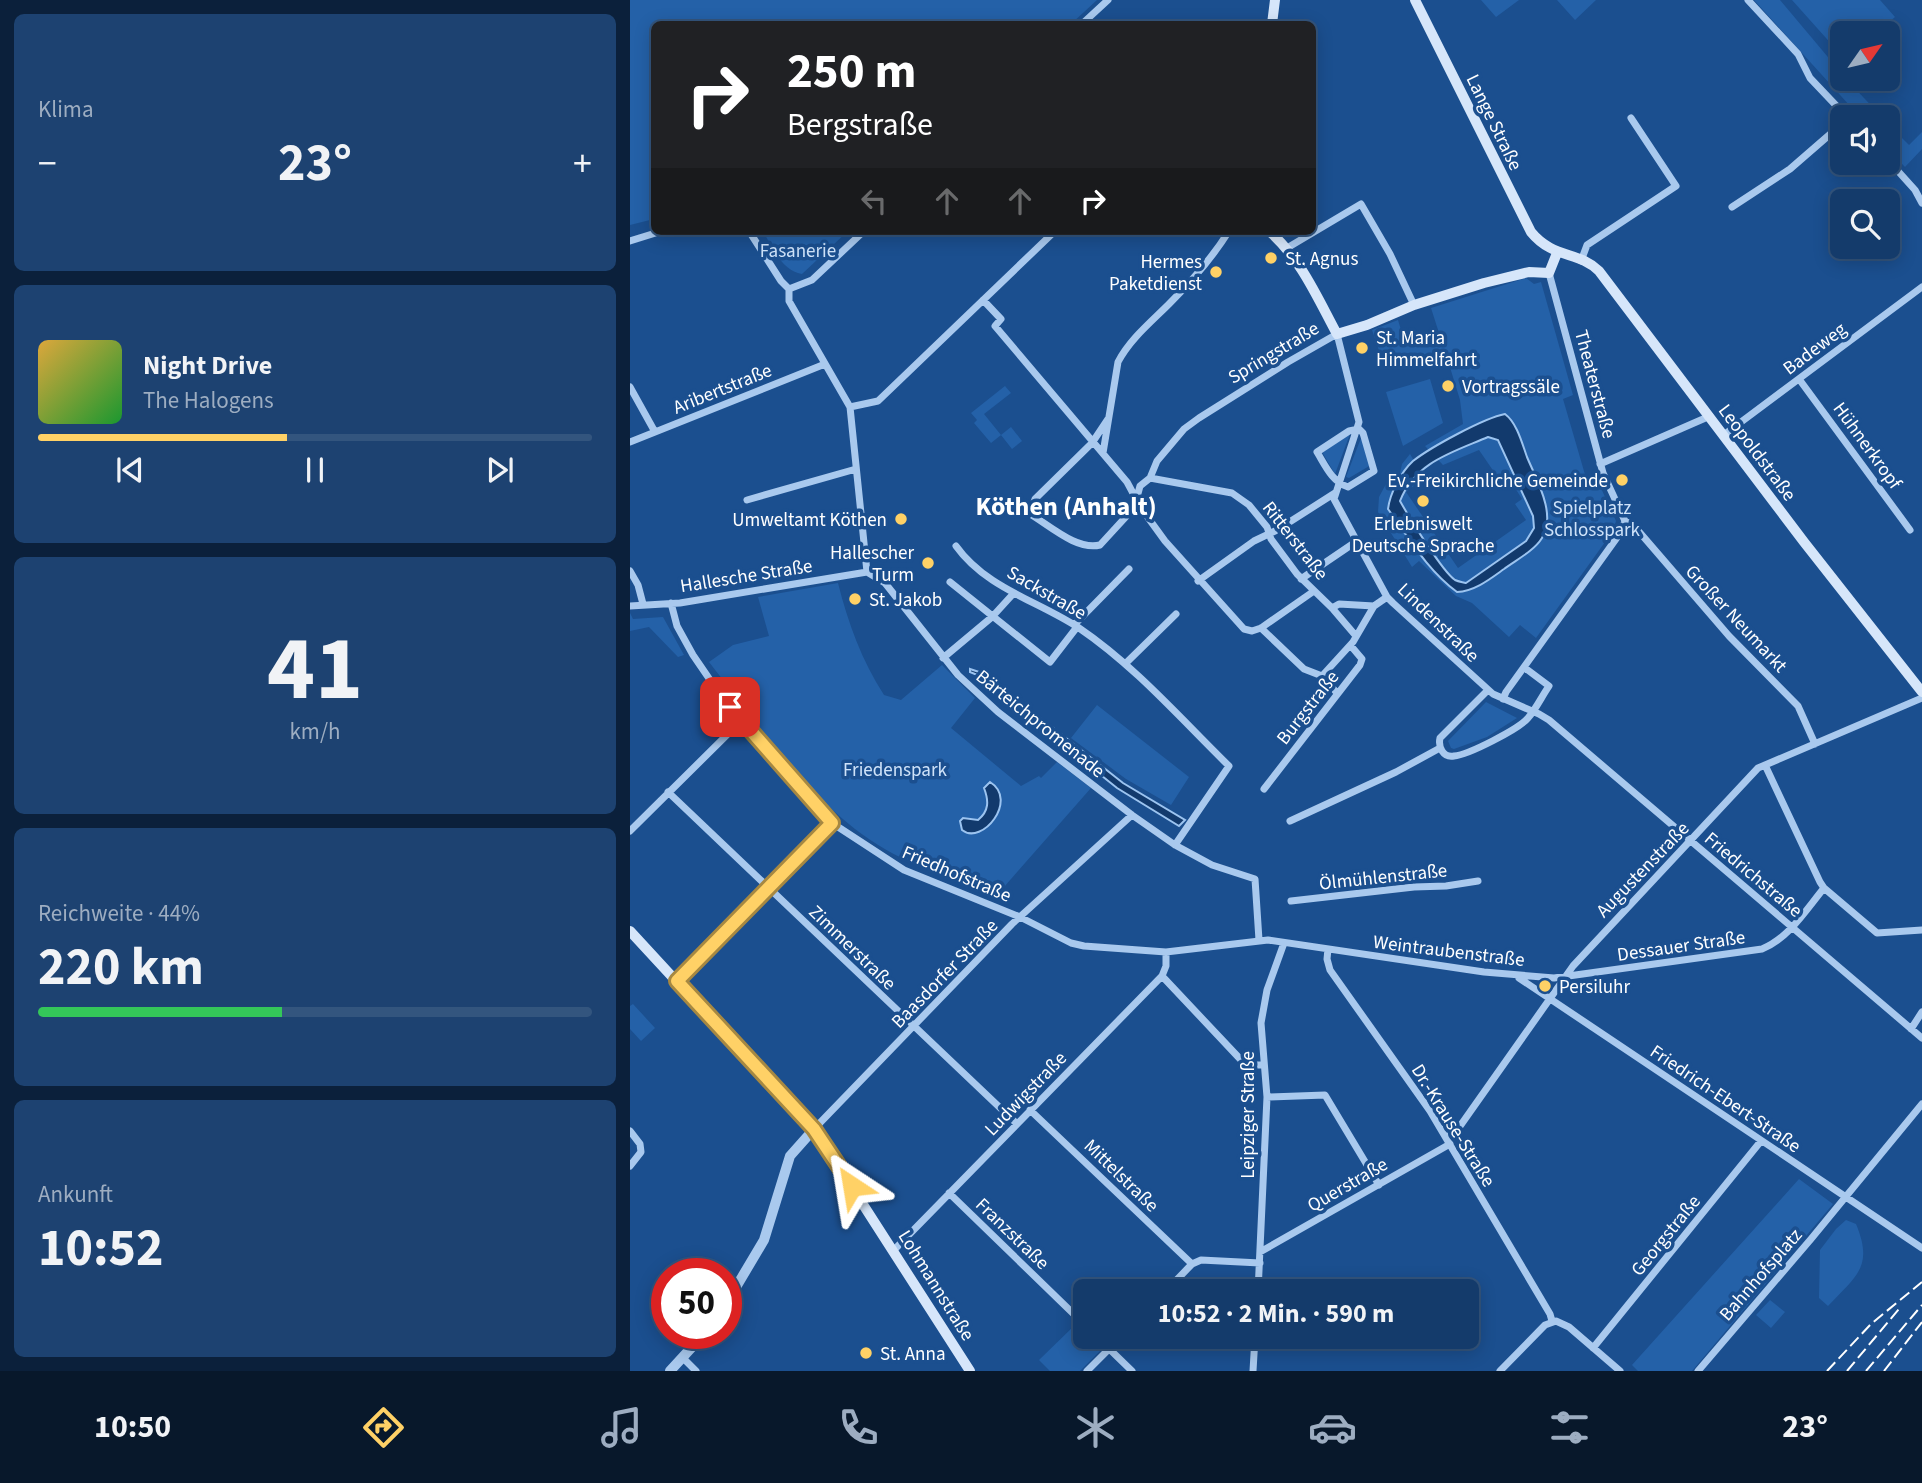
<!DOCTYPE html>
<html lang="de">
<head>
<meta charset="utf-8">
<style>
  body { margin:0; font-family:"Source Sans 3",sans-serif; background:#1d4271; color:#f1f3f6; height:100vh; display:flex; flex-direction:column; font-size:26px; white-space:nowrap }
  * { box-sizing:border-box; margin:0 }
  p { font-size:23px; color:#9dadc1 }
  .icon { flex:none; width:38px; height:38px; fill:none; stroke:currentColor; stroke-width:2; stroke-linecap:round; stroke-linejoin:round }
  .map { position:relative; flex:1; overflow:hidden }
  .side { display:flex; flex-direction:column; gap:14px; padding:14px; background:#0b203b; width:630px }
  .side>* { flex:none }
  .guide { position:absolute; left:21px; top:21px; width:665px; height:214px; border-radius:10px; box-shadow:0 4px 18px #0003,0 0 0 2px #33557e; background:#202124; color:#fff; overflow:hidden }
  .needle { width:46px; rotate:56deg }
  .tools { position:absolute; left:1200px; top:21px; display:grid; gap:14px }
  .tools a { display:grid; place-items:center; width:70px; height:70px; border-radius:10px; background:#143b6b; box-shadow:0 4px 18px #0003,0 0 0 2px #33557e; font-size:35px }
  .speed { position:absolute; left:21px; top:1258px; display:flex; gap:14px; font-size:35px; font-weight:700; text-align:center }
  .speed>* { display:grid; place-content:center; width:91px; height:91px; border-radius:50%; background:#143b6b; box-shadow:0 4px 18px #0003,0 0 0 2px #33557e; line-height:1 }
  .speed .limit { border:10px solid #d22; background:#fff; color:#111 }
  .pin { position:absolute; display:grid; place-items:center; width:60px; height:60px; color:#fff; margin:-30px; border-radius:14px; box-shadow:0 4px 10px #0006 }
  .me { position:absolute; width:77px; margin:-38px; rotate:327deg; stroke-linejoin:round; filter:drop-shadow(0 0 5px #0008) }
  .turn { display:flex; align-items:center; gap:24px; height:147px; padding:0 21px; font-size:32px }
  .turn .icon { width:91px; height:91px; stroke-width:2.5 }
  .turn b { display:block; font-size:49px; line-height:60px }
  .lanes { display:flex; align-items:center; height:66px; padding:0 21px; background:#0003; justify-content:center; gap:35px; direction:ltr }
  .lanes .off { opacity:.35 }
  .big { font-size:52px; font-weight:700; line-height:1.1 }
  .side .card { flex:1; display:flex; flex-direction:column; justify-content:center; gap:10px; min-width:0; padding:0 24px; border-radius:10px; background:#1d4271 }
  .side .dial { align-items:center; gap:0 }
  .dial b { font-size:91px; line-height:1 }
  .song { display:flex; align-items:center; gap:21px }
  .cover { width:84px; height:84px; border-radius:10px; background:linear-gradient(135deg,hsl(40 70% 55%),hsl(130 70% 35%)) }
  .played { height:7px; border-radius:4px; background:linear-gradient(90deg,#ffd166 45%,#33557e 45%) }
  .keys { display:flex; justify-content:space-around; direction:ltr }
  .heat { display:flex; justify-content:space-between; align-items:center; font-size:38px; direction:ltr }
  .charge { height:10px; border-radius:5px; background:linear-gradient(90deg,#34c759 44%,#33557e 0) }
  .trip { position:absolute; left:443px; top:1279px; width:406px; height:70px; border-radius:10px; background:#143b6b; box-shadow:0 4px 18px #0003,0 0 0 2px #33557e; font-weight:700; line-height:70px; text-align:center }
  .tabs { display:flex; height:112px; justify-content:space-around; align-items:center; background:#08182b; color:#9dadc1 }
  .tabs .icon { width:49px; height:49px }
  .tabs .active { color:#ffd166 }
  .tabs b { font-size:32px; color:#f1f3f6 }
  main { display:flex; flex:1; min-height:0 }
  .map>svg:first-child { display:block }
</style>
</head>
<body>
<main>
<section class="side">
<div class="card"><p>Klima</p>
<div class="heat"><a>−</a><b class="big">23°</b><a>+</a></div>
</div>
<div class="card">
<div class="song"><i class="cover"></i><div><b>Night Drive</b><p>The Halogens</p></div></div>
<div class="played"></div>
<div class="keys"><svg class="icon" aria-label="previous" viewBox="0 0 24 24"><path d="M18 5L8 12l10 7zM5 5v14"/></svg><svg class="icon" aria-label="pause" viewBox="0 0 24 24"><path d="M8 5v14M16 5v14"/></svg><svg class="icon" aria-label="next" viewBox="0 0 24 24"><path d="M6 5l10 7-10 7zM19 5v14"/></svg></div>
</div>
<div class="card dial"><b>41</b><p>km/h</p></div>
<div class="card"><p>Reichweite · 44%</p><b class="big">220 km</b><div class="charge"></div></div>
<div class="card"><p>Ankunft</p><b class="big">10:52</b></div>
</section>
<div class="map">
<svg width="1292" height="1371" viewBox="0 0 1292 1371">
  <rect width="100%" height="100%" fill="#1b4f8f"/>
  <path fill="#2461a8" d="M0,0H467L441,24H24V219L0,225Z
    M851,0H889L866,17Z
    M927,0H966L945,20Z
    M1124,0H1150L1213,75V79H1216L1252,117H1230Z
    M1162,0H1250L1265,17L1246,33H1213V57Z
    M1258,124L1279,145L1292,132V149L1275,167L1258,149Z
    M133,231H218L172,274C152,271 142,247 133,231Z
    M896,278L904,284L911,282L943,395L933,399L956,478L965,475L986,521L983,531L906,638L890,625L879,637L842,603L826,596L789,561L782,567L748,512L749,497L756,484L769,478L772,464L780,454L794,478L776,492L828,568L896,520L885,504L892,499L880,480L873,485L849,450L813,465L795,446L833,424L830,400L815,351L755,368L742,330L768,320L775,343L809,333L801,308Z
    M800,379L813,423L773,446L756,392Z
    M375,386L381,393L354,414L371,435L381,427L392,441L382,449L371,435L361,443L344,423L347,420L341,413Z
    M720,434L705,474L692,452Z
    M731,438L741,465L719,478L716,477Z
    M208,583C218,623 232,661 254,695L271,700L312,665L345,698L321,728L391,786L409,776L411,778L427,762L461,788L367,895C336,883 303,873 272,858C191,820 133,731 79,662L103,645L139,636L128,597Z
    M0,613L3,619L33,617L54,655L48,657L19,627L0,631Z
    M856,702L887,718L857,737L824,749L821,748L818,741Z
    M467,705L559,777L541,805L496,779L441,738Z
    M3,1004L25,1028L11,1041L0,1029V1006Z
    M1169,1179L1203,1204L1062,1371H1008L1002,1365Z
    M1216,1220L1226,1224C1244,1267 1226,1276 1198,1306L1189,1298L1190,1250L1206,1229Z
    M1140,1300L1155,1312L1141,1328L1126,1315Z
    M445,1325L470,1351L450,1371H420L409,1360Z"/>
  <path fill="#123a6d" stroke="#9cc4f0" stroke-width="2" fill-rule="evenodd" d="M875,414C887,423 892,443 897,457C906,479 927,514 912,538C904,551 886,560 874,569C860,579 845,591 827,592C797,570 779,538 758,509C760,493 771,472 783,461C801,447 854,418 875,414ZM858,437L868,440L903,516L904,528L896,541L836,583C833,582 829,582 825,580C812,571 779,517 770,501C785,462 823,452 858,437Z
    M340,669L355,674L493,783L555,820L549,826L487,788L351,679L350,676L340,672Z
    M360,782C389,800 352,846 332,830L330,821L333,818L348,820C359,811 359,801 354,788Z"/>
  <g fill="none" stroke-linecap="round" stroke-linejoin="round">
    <path stroke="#a9c9ee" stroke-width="7" d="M1118,0L1168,54L1180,78L1217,117
      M452,24L478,0
      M1258,160L1285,190L1292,203
      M1102,207L1160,169L1213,123
      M119,231L151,281L159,289V301L220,407L237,572
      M0,241L32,231
      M657,248L731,204L760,254L784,305
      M951,261L957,245L1046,186L1001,118
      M919,273L973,473L995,521
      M159,289L182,280L234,231
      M353,300L371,319L365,326L497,482L511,508L535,541L614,629L622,631L631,628L684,591
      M1169,379L1280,530
      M0,387L25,432
      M220,407L248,401L425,231
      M478,419L462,443L405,499L400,514C419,525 447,551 470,545L504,508L510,486L520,478L527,461L554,429L569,418L658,362L707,334L729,422L704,499L757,597L763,603L863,694L909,714L919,720L1292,1038
      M729,429L733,433L744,471L718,487C702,482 695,465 687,452L719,431Z
      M1095,434L1292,287
      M0,442L195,364
      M473,453L488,362C500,339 521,322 539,304C561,282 582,258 599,231
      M970,464L1080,416
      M520,478L602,493L619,505L637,527L641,539L667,574L702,608L726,636
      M117,500L226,469
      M995,521L1005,527L1099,636L1168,706L1185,744
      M326,546C356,588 408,601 449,628C505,666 551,719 599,766L545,845
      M0,571L8,585L13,604
      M237,572L255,583L328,675L368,712L502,815L545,845L582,865L625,879L629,940
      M671,579L727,541
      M568,581L624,541L647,530L705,493
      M320,582L420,662L447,627
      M41,603L47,626L63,655L89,693L202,823L274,870L390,917L441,943L454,946L536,952L638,940L854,972L924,978L1132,949C1159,938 1176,910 1194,888L1247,933L1292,930
      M0,606L50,603L237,572
      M702,608L709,604L744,606
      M444,625L499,569
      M631,628L674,669L692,676L707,693
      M313,658L362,617L383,594
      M495,664L546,614
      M692,676L723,642L744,606L757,597
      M858,690L810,738C808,747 813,758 824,756C838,755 889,729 898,718C906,709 912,696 919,686L895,668
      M873,699L876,692L991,532L995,521
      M1135,765L1190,882L1194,888
      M634,789L730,665L732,659L721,646
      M38,792L386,1123
      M660,821L766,772L810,748
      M0,831L112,720
      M661,901L784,887L816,886L848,881
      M698,949L697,959L700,970L800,1111L920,1314L922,1321
      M532,976L612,1061L620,1065H634
      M889,978L1292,1248
      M47,981L202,823
      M1281,1029L1292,1012
      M637,1097L695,1095L749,1185
      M400,1110L562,1264
      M184,1129L382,924L502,815
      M0,1131L10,1144L11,1152L0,1166
      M816,1138L828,1129L943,966L1128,768L1292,698
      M319,1193L455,1325
      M264,1250L532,976L536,966V952
      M630,1252L820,1144
      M535,1292L562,1264L571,1260L630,1263
      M628,1292L637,1097L631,1023L637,990L654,943
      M467,1337L502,1371
      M963,1348L1131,1141
      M53,1358L66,1371
      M457,1371L491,1337
      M623,1371L625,1337
      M870,1371L915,1325L926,1321L939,1327L990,1371
      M1068,1371L1181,1239L1292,1104"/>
    <path stroke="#a9c9ee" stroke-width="10" d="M96,1304L134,1240L160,1156L184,1129
      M40,1371L74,1334"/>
    <path stroke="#d6e6fa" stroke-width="10" d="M785,0L901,232C923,259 949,251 969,271L1174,542L1292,692
      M642,24L645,0
      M639,231C671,259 687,297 707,334L737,325L784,305L854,283L899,272L919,273L927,253
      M0,931L189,1136L340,1371"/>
    <path stroke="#fff" stroke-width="2" stroke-dasharray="12 5" stroke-linecap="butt" d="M1197,1371L1241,1324L1292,1282
      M1217,1371L1269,1309
      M1236,1371L1292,1305
      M1254,1371L1292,1322"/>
  </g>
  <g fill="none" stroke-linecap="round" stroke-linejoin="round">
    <g stroke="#a68842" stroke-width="18">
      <path id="route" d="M100,707L202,823L47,981L184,1129L222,1186"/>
    </g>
    <use href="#route" stroke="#ffd166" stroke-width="12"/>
  </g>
  <g fill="#ffd166" stroke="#1b4f8f" stroke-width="2.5">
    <circle cx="641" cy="258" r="7"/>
    <circle cx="586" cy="272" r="7"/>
    <circle cx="732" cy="348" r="7"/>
    <circle cx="818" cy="386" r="7"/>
    <circle cx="992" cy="480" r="7"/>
    <circle cx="793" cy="501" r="7"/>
    <circle cx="271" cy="519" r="7"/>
    <circle cx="298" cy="563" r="7"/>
    <circle cx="225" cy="599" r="7"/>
    <circle cx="915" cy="986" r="7"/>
    <circle cx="236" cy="1353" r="7"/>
  </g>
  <g text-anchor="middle" stroke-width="7" stroke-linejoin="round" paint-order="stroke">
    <g font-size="19" fill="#fff" stroke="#1b4f8f">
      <text transform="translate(865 122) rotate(64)" y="7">Lange Straße</text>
      <text transform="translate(1184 348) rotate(-37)" y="7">Badeweg</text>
      <text transform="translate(643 352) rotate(-31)" y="7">Springstraße</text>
      <text transform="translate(966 384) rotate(75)" y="7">Theaterstraße</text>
      <text transform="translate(92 388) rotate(-22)" y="7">Aribertstraße</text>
      <text transform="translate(1238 445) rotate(54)" y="7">Hühnerkropf</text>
      <text transform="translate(1128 452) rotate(53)" y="7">Leopoldstraße</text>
      <text transform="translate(666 540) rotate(52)" y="7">Ritterstraße</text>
      <text transform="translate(116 575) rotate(-9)" y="7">Hallesche Straße</text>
      <text transform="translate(417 592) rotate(30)" y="7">Sackstraße</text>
      <text transform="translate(1107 618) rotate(47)" y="7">Großer Neumarkt</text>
      <text transform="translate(809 622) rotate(44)" y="7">Lindenstraße</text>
      <text transform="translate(677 707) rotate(-52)" y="7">Burgstraße</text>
      <text transform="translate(411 723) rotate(39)" y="7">Bärteichpromenade</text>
      <text transform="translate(1012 869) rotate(-46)" y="7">Augustenstraße</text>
      <text transform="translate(327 873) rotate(23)" y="7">Friedhofstraße</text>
      <text transform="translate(1124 874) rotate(40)" y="7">Friedrichstraße</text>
      <text transform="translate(753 876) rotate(-6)" y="7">Ölmühlenstraße</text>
      <text transform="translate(1051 945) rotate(-8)" y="7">Dessauer Straße</text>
      <text transform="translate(223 947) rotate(44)" y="7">Zimmerstraße</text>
      <text transform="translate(819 950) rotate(7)" y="7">Weintraubenstraße</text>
      <text transform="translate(314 973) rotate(-46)" y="7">Baasdorfer Straße</text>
      <text transform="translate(395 1093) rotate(-46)" y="7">Ludwigstraße</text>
      <text transform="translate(1096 1098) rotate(34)" y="7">Friedrich-Ebert-Straße</text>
      <text transform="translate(617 1115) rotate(-90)" y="7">Leipziger Straße</text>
      <text transform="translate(824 1125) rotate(58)" y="7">Dr.-Krause-Straße</text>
      <text transform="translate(492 1175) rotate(44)" y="7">Mittelstraße</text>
      <text transform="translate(717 1184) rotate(-30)" y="7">Querstraße</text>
      <text transform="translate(383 1233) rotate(44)" y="7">Franzstraße</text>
      <text transform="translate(1035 1235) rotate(-51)" y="7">Georgstraße</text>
      <text transform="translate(1130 1274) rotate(-49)" y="7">Bahnhofsplatz</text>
      <text transform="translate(307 1285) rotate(58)" y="7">Lohmannstraße</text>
    </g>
    <g font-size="19" fill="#cfe3fa" stroke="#1b4f8f">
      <text x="168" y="257">Fasanerie</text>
      <text x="962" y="514">Spielplatz<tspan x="962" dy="22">Schlosspark</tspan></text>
      <text x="265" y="776">Friedenspark</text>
    </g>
    <g font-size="19" fill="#fff" stroke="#1b4f8f" text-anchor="start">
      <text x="655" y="265">St. Agnus</text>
      <text x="572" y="268" text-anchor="end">Hermes<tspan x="572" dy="22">Paketdienst</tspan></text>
      <text x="746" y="344">St. Maria<tspan x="746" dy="22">Himmelfahrt</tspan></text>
      <text x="832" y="393">Vortragssäle</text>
      <text x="978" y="487" text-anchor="end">Ev.-Freikirchliche Gemeinde</text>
      <text x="257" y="526" text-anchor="end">Umweltamt Köthen</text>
      <text x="793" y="530" text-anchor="middle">Erlebniswelt<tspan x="793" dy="22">Deutsche Sprache</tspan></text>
      <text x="284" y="559" text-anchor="end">Hallescher<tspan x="284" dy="22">Turm</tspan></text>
      <text x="239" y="606">St. Jakob</text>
      <text x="929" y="993">Persiluhr</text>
      <text x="250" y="1360">St. Anna</text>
    </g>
    <g font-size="26" font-weight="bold" fill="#fff" stroke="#1b4f8f">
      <text x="436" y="515">Köthen (Anhalt)</text>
    </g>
  </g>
</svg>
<div class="tools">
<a><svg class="needle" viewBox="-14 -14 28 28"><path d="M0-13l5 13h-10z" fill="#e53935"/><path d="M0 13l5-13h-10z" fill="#9dadc1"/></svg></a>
<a><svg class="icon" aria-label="sound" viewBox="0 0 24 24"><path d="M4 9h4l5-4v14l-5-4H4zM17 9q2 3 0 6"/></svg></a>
<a><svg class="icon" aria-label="search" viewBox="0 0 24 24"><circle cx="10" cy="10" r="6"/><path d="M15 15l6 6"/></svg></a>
</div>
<div class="speed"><div class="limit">50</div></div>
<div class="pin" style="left:100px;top:707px;background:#d93025"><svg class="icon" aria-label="arrive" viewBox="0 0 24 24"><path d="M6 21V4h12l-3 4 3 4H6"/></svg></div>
<svg class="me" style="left:222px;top:1186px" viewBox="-20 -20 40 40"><path d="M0-17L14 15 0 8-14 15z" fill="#ffd166" stroke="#fff" stroke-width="4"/></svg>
<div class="trip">10:52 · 2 Min. · 590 m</div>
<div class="guide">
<div class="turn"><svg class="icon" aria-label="right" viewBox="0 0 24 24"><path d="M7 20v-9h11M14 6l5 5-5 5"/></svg><div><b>250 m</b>Bergstraße</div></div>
<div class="lanes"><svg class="icon off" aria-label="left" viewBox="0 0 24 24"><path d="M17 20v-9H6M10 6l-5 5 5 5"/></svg><svg class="icon off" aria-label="ahead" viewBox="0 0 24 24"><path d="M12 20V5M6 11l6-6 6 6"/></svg><svg class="icon off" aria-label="ahead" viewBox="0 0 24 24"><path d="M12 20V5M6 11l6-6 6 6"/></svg><svg class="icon" aria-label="right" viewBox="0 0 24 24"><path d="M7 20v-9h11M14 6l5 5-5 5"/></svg></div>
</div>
</div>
</main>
<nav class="tabs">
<b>10:50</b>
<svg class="icon active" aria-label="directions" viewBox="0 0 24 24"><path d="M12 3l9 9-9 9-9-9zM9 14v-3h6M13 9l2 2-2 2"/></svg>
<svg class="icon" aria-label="music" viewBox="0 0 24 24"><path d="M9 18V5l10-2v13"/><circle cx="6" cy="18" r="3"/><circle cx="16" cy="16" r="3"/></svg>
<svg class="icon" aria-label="phone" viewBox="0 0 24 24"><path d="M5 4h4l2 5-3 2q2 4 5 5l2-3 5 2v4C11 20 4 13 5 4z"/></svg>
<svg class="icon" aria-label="climate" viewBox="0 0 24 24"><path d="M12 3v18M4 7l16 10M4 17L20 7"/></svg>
<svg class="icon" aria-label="car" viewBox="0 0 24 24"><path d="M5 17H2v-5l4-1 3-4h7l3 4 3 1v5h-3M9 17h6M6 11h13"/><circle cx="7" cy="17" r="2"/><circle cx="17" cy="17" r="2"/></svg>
<svg class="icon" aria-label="filters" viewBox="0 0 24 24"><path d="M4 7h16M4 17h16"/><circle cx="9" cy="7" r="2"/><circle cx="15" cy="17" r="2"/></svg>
<b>23°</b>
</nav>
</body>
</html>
